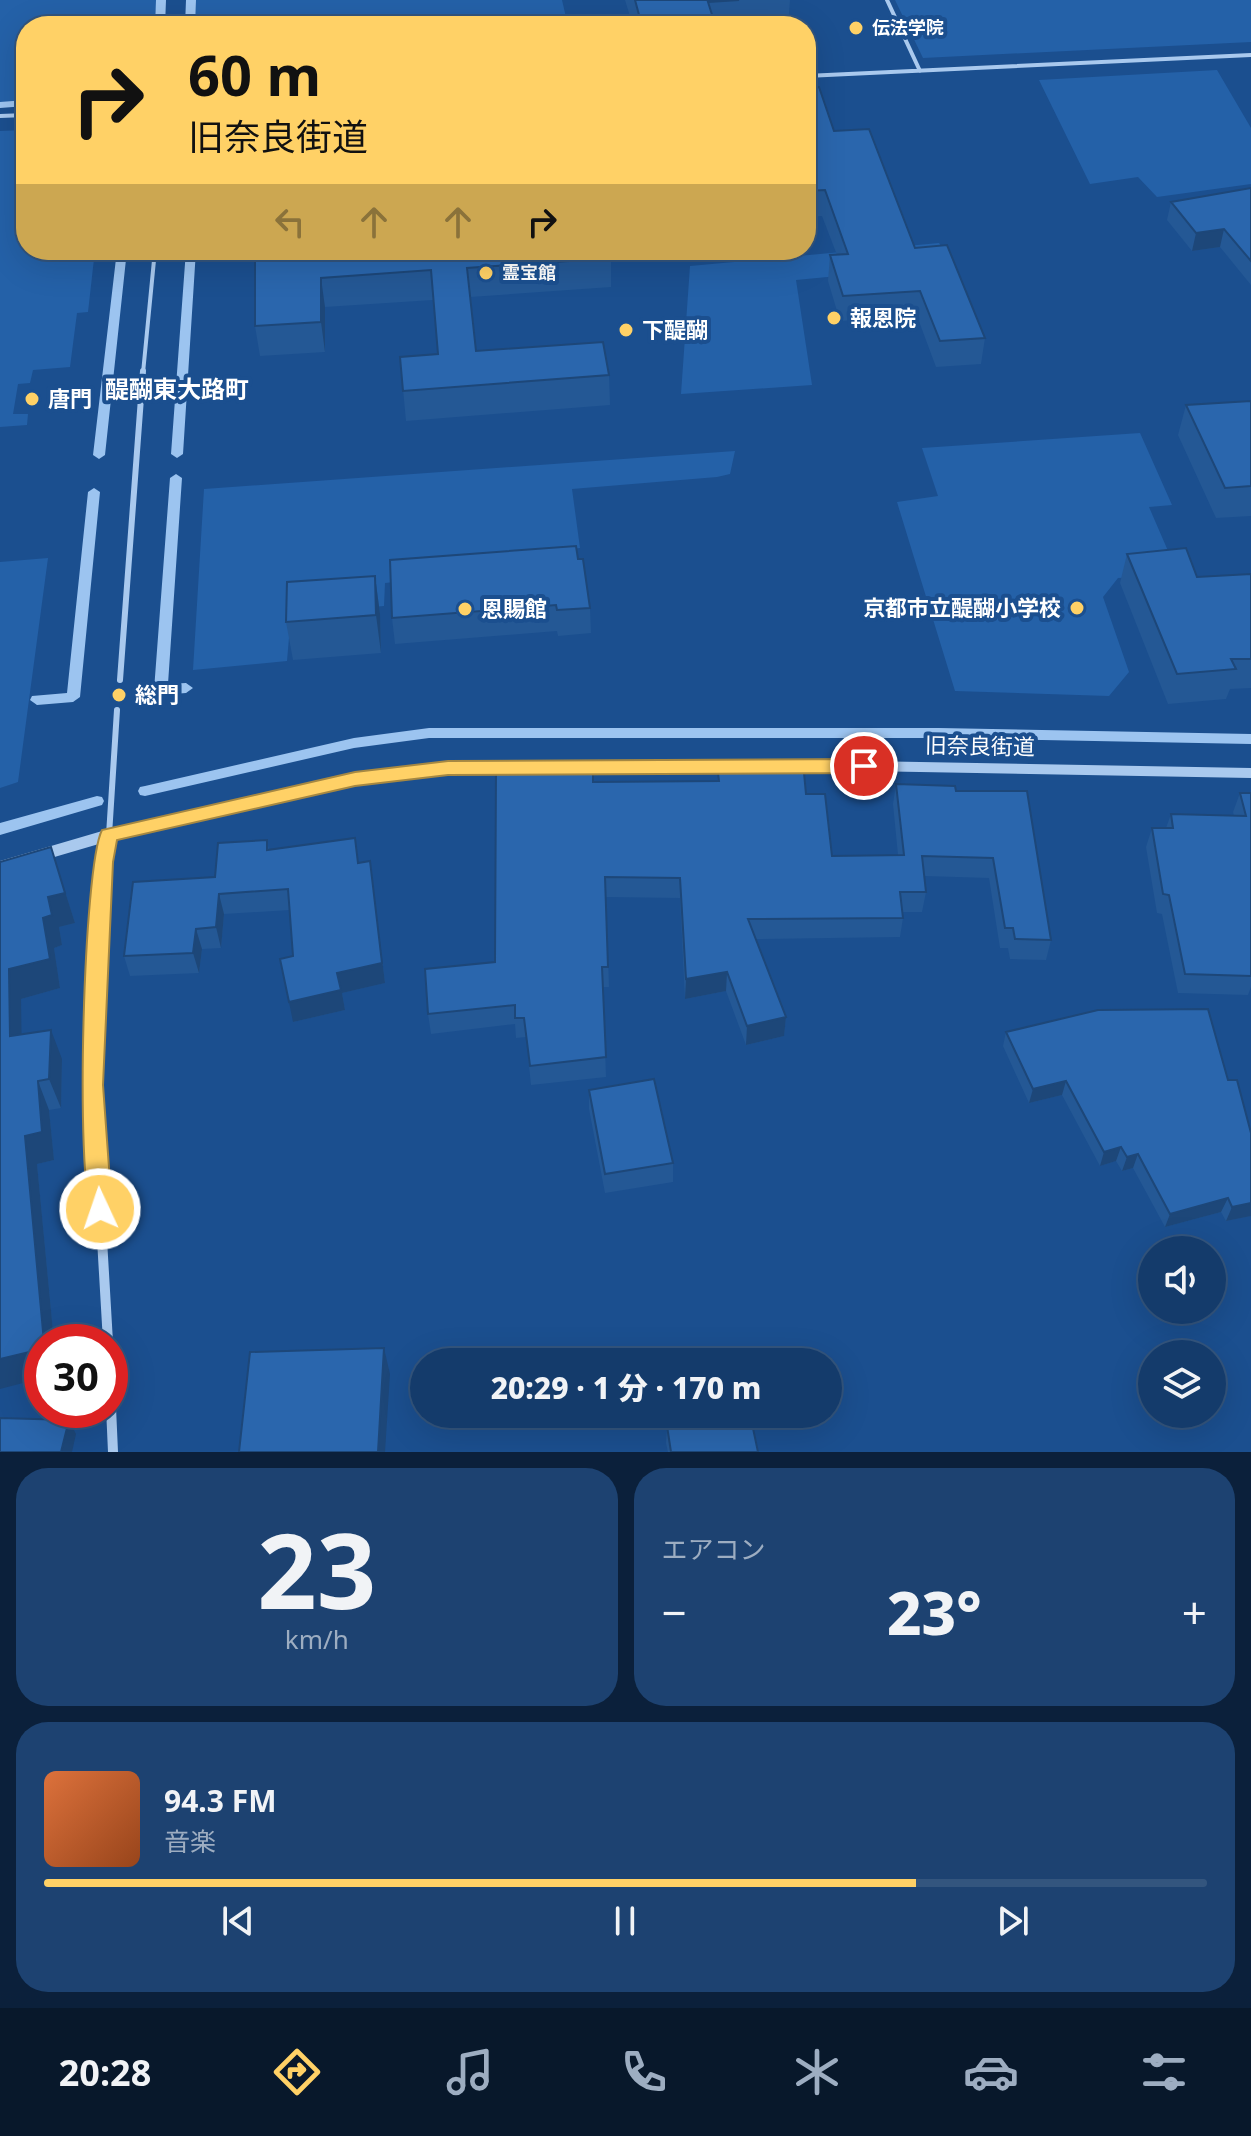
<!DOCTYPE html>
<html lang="ja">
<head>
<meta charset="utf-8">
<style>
  body { margin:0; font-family:"Noto Sans","Noto Sans JP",sans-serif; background:#1d4271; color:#f1f3f6; height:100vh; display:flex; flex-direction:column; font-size:30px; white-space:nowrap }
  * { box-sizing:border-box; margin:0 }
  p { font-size:26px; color:#9dadc1 }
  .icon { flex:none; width:44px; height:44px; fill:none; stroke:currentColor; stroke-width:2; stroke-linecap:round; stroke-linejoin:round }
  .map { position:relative; height:1452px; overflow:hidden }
  .panel { display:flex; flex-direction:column; gap:16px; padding:16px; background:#0b203b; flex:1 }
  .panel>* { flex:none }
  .top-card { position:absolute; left:16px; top:16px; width:800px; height:244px; border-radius:32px; box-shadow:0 8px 32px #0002,0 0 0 2px #33557e; background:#ffd166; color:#111; overflow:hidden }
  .buttons { position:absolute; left:1138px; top:1236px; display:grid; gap:16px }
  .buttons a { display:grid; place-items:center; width:88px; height:88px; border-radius:50%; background:#143b6b; box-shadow:0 8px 32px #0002,0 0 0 2px #33557e; font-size:40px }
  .speed { position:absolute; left:24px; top:1324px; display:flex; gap:16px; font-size:40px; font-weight:700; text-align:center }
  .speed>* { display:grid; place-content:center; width:104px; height:104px; border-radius:50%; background:#143b6b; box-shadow:0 8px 32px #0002,0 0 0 2px #33557e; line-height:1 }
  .speed .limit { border:12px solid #d22; background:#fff; color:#111 }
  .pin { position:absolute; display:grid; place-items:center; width:68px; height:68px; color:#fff; margin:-34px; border:4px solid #fff; border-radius:50%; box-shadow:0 2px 8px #0007 }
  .me { position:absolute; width:88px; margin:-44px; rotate:357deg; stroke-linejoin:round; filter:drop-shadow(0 0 6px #0008) }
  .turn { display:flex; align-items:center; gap:28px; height:168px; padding:0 40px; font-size:36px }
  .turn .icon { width:104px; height:104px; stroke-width:2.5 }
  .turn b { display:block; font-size:56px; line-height:68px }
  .lanes { display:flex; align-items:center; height:76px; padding:0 40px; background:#0003; justify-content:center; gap:40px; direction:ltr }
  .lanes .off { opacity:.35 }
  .big { font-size:60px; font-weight:800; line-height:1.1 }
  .panel .card { flex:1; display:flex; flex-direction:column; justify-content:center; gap:12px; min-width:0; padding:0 28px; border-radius:32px; background:#1d4271 }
  .panel .dial { align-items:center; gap:0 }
  .dial b { font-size:104px; line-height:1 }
  .song { display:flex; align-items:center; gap:24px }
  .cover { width:96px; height:96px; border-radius:12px; background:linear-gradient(135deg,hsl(20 70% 55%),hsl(20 70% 35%)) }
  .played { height:8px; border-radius:4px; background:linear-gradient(90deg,#ffd166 75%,#33557e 75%) }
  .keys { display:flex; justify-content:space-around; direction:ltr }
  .heat { display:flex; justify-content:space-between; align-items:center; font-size:44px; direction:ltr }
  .panel .tiles { flex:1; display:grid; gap:16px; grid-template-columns:1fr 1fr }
  .card:last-child { grid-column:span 2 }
  .trip { position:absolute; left:410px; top:1348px; width:432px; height:80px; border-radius:40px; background:#143b6b; box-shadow:0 8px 32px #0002,0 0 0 2px #33557e; font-weight:800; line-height:80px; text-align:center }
  .dock { display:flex; height:128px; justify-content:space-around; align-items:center; background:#08182b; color:#9dadc1 }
  .dock .icon { width:56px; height:56px }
  .dock .selected { color:#ffd166 }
  .dock b { font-size:36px; color:#f1f3f6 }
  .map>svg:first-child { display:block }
</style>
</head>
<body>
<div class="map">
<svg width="1251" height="1452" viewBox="0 0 1251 1452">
  <rect width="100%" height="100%" fill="#1b4f8f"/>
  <path fill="#2461a8" d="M0,0H157L154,26H26V102L0,104Z
    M196,0H562L568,26H194Z
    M895,0H1251V42L923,58Z
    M1217,70L1251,128V184L1157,197L1138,177L1090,184L1039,80Z
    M26,130V250H95L88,312L77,313L70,367L33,370L30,383L18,384L13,414H28L27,425L0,427V131Z
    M939,243L953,265L796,280L812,385L681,394L690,266Z
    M1140,433L1172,505L1149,507L1178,574L1118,578L1103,597L1129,672L1109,696L955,691L897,502L938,496L922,448Z
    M735,451L730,474L717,477L572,489L580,548C514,553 451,577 385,583L384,606L291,614L287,661L193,670L204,489Z
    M48,558L18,782L0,788V562Z"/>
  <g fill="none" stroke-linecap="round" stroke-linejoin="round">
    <path fill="#9cc4f0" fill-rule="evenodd" d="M156,0H166L165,26H155Z
      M186,0H196L195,26H185Z
      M26,100V106L0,108V102Z
      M117,250H127L105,455L99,459L93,455Z
      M186,250H196L183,454L177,458L171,454Z
      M176,474L182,478L168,684L186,683L193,688L186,693L161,695L154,690L170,478Z
      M94,488L100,492L80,697L73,702L37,705L30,700L32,696L67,693L88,492Z
      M429,728H939L1251,734V744L939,738H429L354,748L145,796L140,795L138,791L140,787L145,786L354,738Z
      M97,796L102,797L104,801L102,805L0,835V823Z"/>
    <path stroke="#a9c9ee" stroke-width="4" d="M887,0L920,71
      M806,76L1251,55
      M0,116L26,115
      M143,373L155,250"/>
    <path stroke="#a9c9ee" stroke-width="6" d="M120,680L143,371
      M109,835L117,710"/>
    <path stroke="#a9c9ee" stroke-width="7" d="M106,848L109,835"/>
    <path stroke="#a9c9ee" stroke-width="10" d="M107,846L93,1085L108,1342
      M110,1385L113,1452"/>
    <path fill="#a9c9ee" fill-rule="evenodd" d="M864,761L1251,768V778L864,771L448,773L355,784L109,841L0,873V861L109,829L355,774L448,763Z"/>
  </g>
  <path fill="#245895" d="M625,0H790L788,26H633Z
    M806,88L915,248L985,338L981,364L936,367L917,316L840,321L828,281L830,255H837L822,216L806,217Z
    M1251,188V285L1220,247L1192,251L1167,220L1171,202Z
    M255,250L611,258V287L471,297L476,351L609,375L610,405L406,421L400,357L438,354L433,300L325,307V352L260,356L255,326Z
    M1251,401V516L1216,518L1178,435L1186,405Z
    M1127,554L1197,577L1251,574V688L1230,689L1226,699L1168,704L1120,583Z
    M578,559L590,608L591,633L558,636L557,631L395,644L392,618Z
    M375,576L380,614L381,653L293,660L286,622Z
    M718,773L806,794L832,856L898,855L893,804L896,784L956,791L1051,940L1046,960L1010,959L1008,948H1000L989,878L924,876L926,892L922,912H902L903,918L900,937L756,939L786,1017L784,1036L746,1045L726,991L685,999L680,898L606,897L609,987H603L606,1077L531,1085L526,1037L516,1038L515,1024L431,1034L428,1014L495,962L593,782L718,781Z
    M1240,793H1251V987L1248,995L1178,993L1162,914L1157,913L1146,847L1152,828H1166L1171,814L1234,816L1233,812Z
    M267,840L269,850L359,863L370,861L385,983L342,993L345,1010L293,1022V956L290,910L224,914L221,948L202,949L199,973L130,976L124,956L215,877Z
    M51,847L75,923L59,927L62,945L54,948L60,988L21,999V1035L62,1059L61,1108L49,1110L54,1160L37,1164L54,1342H42L0,862Z
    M1006,1032L1228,1080L1251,1133V1216L1226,1221L1221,1212L1165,1227L1133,1168L1122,1171L1116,1161L1100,1166L1062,1095L1029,1103L1003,1046Z
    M589,1090L673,1163V1182L605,1193L589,1109Z
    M536,1414V1426L466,1429L465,1420Z
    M667,1426L758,1452H668L666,1443Z"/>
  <path fill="#1d4779" d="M1224,229L1220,247L1192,251L1196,233Z
    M321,278L325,307V352L321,322Z
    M375,576L380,614L381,653L376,615Z
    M51,847L75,923L59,927L62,945L54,948L60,988L21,999L22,1065L10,1036L9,969L43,918L48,897Z
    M370,861L385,983L342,993L345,1010L293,1022L289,1002Z
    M219,894L224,914L221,948L216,927Z
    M196,929L202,949L199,973L193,953Z
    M727,972L726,991L685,999L686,979Z
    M786,1017L784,1036L746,1045L747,1026Z
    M51,1030L62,1059L61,1108L49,1079Z
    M38,1081L49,1110L54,1160L37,1164L54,1342H44L25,1136Z
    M1066,1081L1062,1095L1029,1103L1033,1089Z
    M1121,1147L1116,1161L1100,1166L1104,1152Z
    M1138,1154L1133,1168L1122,1171L1127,1157Z
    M1228,1198L1221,1212L1165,1227L1170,1214Z
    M1251,1203V1216L1226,1221L1232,1207Z
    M384,1348L390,1374L385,1452H378Z
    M42,1349V1378L0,1389V1359Z
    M69,1420L76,1434L72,1452H61Z"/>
  <path fill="#2a66ad" stroke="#1d4779" stroke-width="2" d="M635,0H739L708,2L714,21L642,26Z
    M819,87L834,131L869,129L915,248L947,245L985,338L940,341L920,291L843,296L830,255L848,254L825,190L806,191V88Z
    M1251,188V261L1224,229L1196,233L1171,202Z
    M255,250H610L611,258L467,268L476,351L603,342L609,375L403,391L400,357L438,354L431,270L321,278V322L255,326Z
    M1251,401V486L1225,488L1186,405Z
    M576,546L578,559H583L590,608L557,610L556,605L392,618L390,560Z
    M1186,548L1197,577L1251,574V659H1231L1236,669L1177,674L1127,554Z
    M375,576L376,615L286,622L287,582Z
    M496,768L593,770V782L719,781L718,773H804L806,794H825L832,856L904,855L896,784L955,786L956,791H1027L1051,940L1015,939L1013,928H1005L993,858L922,856L926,892H900L903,918L748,919L786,1017L747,1026L727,972L686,979L680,878L605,877L608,967H602L606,1057L530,1066L524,1018H515V1005L428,1014L425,969L495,962Z
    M1240,793H1251V976L1185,974L1169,895L1163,894L1152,828H1173L1171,814L1246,816Z
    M355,838L358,863L370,861L382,963L337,973L341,990L289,1002L280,959L293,956L288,889L219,894L216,927L196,929L193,953L124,956L133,882L215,877L218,843L267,840V850Z
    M51,847L65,893L48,897L52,915L43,918L50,959L9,969L10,1036L51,1030L49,1079L38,1081L42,1132L25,1136L44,1342H42V1349L0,1359V862Z
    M1208,1009L1228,1080H1237L1251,1133V1203L1232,1207L1228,1198L1170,1214L1138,1154L1127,1157L1121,1147L1104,1152L1066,1081L1033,1089L1006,1032L1098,1010Z
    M654,1079L673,1163L605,1174L589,1090Z
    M384,1348L378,1452H239L250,1352Z
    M465,1414H535V1418L465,1420Z
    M750,1414L758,1452H671L667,1426Z
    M0,1418L69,1420L61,1452H0Z"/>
  <path fill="#ffd166" stroke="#a68842" stroke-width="2" d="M864,759L873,766L864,773L448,775L355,786L117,840L113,862L103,1085L112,1209L108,1216L100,1219L92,1216C75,1178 83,867 102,830L355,772L448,761Z"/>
  <g fill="#ffd166" stroke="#1b4f8f" stroke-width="3">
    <circle cx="856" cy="28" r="8"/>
    <circle cx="486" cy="273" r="8"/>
    <circle cx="834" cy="318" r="8"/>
    <circle cx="626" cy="330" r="8"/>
    <circle cx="32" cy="399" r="8"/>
    <circle cx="1077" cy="608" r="8"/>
    <circle cx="465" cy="609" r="8"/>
    <circle cx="119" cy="695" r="8"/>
  </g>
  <g text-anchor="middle" stroke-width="8" stroke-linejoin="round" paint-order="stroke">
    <g font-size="18" font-weight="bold" fill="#fff" stroke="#1b4f8f" text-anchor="start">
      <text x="872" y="34">伝法学院</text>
      <text x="502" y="279">霊宝館</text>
    </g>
    <g font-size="22" font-weight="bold" fill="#fff" stroke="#1b4f8f" text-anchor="start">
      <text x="850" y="326">報恩院</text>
      <text x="642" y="338">下醍醐</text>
      <text x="48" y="407">唐門</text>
      <text x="1061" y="616" text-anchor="end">京都市立醍醐小学校</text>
      <text x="481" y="617">恩賜館</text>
      <text x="135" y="703">総門</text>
    </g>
    <g font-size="22" fill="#fff" stroke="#1b4f8f">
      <text transform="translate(980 746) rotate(1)" y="8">旧奈良街道</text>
    </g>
    <g font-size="24" font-weight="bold" fill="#fff" stroke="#1b4f8f">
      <text x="177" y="398">醍醐東大路町</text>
    </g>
  </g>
</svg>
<div class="buttons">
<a><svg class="icon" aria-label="sound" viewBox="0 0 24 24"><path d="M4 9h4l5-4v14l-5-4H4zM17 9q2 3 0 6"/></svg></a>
<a><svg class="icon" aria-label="layers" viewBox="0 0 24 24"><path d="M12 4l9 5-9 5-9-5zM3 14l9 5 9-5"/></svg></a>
</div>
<div class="speed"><div class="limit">30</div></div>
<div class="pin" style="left:864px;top:766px;background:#d93025"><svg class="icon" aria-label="arrive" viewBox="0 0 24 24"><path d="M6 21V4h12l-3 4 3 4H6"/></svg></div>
<svg class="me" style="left:100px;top:1209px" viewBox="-20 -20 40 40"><circle r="17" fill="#ffd166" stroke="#fff" stroke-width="3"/><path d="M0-11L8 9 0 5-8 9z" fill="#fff"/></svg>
<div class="trip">20:29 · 1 分 · 170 m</div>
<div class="top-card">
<div class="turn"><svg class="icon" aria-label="right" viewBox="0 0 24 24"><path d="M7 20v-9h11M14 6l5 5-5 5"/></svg><div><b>60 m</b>旧奈良街道</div></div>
<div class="lanes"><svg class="icon off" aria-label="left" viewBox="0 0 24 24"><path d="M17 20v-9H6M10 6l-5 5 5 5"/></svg><svg class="icon off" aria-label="ahead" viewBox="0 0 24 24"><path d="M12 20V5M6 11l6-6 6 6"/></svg><svg class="icon off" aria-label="ahead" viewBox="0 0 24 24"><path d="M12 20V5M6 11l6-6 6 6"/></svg><svg class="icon" aria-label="right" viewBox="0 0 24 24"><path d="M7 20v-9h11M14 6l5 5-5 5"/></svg></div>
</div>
</div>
<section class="panel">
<div class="tiles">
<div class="card dial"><b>23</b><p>km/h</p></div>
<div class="card"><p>エアコン</p>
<div class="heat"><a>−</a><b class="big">23°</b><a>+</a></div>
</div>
<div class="card">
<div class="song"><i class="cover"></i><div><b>94.3 FM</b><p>音楽</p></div></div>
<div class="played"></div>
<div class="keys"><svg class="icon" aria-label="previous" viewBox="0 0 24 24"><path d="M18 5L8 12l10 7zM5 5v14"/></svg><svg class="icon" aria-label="pause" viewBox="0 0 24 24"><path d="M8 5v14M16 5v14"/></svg><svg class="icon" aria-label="next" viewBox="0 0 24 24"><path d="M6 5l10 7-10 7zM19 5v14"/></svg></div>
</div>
</div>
</section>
<nav class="dock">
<b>20:28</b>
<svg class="icon selected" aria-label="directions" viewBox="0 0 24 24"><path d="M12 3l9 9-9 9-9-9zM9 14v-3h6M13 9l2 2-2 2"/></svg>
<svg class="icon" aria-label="music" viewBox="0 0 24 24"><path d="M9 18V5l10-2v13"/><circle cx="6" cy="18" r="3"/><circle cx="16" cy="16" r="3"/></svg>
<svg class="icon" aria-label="phone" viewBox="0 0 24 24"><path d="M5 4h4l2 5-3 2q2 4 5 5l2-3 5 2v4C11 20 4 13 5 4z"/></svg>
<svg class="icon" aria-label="climate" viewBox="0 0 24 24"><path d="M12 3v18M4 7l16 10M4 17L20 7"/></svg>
<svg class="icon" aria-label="car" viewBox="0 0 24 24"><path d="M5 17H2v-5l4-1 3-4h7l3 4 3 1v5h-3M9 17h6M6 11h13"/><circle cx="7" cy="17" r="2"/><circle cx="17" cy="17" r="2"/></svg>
<svg class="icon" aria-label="filters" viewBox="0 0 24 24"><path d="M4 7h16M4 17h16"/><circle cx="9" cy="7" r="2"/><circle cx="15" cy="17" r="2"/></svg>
</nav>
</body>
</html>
